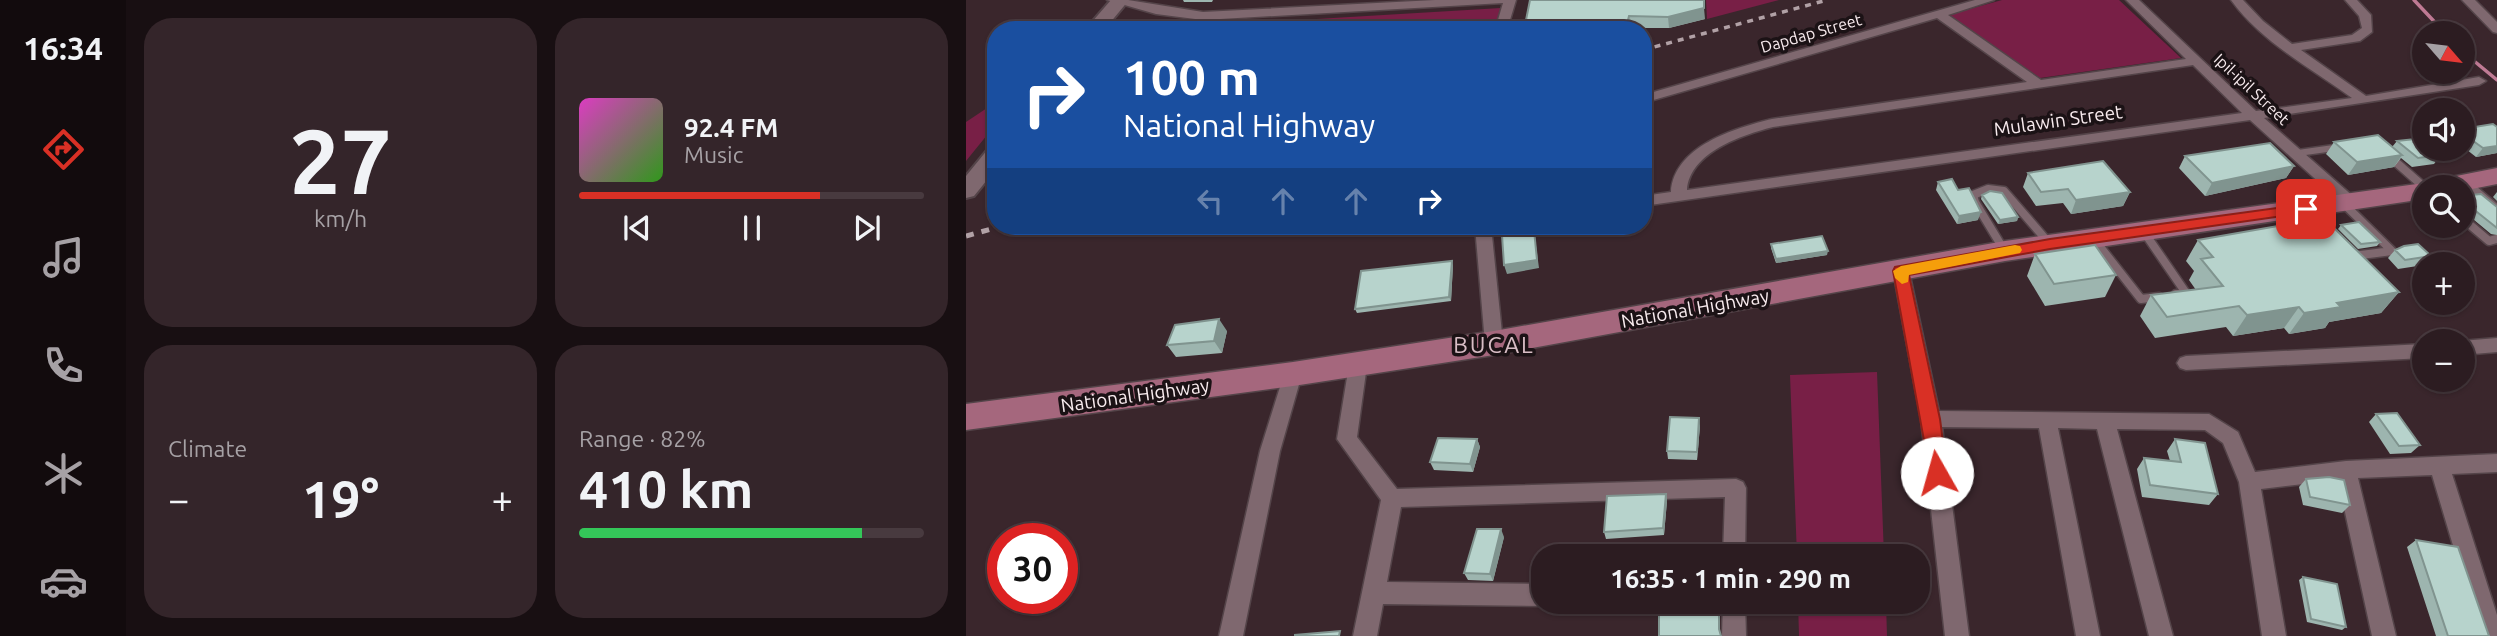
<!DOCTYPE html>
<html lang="en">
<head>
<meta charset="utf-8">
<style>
  body { margin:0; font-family:Ubuntu,sans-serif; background:#34252a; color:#f1f3f6; height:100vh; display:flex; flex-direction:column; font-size:26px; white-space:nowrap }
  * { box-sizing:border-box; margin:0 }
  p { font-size:23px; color:#a6a1a5 }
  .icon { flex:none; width:38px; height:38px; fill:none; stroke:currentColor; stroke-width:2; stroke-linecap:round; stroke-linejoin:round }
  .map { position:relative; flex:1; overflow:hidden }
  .details { display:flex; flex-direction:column; gap:18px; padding:18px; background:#180f12; width:840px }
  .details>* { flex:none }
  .banner { position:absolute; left:21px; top:21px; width:665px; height:214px; border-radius:28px; box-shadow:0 2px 5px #0004,0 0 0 2px #483a3f; background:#1a4fa0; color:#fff; overflow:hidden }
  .needle { width:46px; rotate:118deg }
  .controls { position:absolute; left:1446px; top:21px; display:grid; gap:14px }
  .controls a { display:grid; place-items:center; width:63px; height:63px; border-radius:50%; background:#2c1c21; box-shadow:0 2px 5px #0004,0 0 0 2px #483a3f; font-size:35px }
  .speed { position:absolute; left:21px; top:523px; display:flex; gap:14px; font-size:35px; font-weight:700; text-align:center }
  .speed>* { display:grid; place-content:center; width:91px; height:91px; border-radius:50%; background:#2c1c21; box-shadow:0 2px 5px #0004,0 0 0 2px #483a3f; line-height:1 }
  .speed .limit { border:10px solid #d22; background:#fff; color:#111 }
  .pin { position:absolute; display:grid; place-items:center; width:60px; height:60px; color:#fff; margin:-30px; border-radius:14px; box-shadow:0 4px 10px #0006 }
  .me { position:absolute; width:77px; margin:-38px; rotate:353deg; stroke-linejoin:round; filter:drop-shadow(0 0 5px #0008) }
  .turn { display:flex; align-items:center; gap:24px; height:147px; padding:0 21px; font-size:32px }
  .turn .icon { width:91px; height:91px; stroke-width:2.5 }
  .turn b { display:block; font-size:49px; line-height:60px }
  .lanes { display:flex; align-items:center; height:66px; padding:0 21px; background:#0003; justify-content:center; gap:35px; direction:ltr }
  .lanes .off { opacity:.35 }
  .big { font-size:52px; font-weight:700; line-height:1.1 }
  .details .widget { flex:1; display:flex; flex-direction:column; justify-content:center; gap:10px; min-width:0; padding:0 24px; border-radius:28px; background:#34252a }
  .details .dial { align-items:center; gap:0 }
  .dial b { font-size:91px; line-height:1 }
  .song { display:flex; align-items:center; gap:21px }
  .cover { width:84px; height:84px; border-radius:10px; background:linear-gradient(135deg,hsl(310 70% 55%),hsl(110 70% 35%)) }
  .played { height:7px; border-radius:4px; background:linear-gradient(90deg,#d93025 70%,#483a3f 70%) }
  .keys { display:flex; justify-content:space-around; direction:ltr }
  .heat { display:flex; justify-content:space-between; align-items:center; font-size:38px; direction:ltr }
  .charge { height:10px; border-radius:5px; background:linear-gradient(90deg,#34c759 82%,#483a3f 0) }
  .details .tiles { flex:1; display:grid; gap:18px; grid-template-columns:repeat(2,1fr) }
  .trip { position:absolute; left:565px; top:544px; width:399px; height:70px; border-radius:28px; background:#2c1c21; box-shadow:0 2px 5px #0004,0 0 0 2px #483a3f; font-weight:700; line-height:70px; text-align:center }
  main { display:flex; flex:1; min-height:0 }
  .menu { display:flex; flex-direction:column; width:126px; justify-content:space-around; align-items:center; background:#120b0d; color:#a6a1a5 }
  .menu .icon { width:49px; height:49px }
  .menu .current { color:#d93025 }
  .menu b { font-size:32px; color:#f1f3f6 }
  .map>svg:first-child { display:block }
</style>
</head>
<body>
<main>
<nav class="menu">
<b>16:34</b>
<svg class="icon current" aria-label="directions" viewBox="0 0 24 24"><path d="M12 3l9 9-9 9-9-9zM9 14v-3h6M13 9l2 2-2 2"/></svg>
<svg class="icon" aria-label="music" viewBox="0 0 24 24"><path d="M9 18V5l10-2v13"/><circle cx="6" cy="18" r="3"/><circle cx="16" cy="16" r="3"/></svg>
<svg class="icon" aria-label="phone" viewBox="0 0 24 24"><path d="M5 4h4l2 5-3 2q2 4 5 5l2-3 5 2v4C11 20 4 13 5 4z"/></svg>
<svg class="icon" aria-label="climate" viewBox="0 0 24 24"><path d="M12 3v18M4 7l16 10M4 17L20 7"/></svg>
<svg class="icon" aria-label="car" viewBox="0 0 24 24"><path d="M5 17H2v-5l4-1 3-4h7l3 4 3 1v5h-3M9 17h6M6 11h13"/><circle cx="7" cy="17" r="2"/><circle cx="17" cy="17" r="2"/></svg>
</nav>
<section class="details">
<div class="tiles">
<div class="widget dial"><b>27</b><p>km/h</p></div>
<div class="widget">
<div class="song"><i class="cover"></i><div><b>92.4 FM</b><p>Music</p></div></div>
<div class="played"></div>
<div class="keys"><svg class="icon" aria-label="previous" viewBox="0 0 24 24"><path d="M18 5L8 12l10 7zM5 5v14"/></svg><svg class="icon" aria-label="pause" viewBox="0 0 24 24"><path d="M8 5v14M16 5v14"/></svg><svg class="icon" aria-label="next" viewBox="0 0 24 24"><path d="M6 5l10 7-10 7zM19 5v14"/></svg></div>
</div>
<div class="widget"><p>Climate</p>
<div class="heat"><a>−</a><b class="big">19°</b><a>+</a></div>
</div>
<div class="widget"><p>Range · 82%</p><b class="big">410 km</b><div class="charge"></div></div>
</div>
</section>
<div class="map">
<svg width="1531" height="636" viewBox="0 0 1531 636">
  <rect width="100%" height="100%" fill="#3a262c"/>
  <path fill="#781f46" d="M740,0H813L741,19Z
    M1036,0H1153L1215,58L1074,78L982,15Z
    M535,8L527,30H152L160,20L231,26Z
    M30,102V124L0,161V122Z
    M911,372L918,556H831L824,375Z
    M832,602H920L921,636H833Z"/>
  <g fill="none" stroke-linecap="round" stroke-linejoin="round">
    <path stroke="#bf7a94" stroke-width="3.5" d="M1448,0L1479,33
      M1496,51L1531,80"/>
    <g stroke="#544449" stroke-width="9">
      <path id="service-far1" d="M1332,153L1375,147
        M1423,156L1434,166"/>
    </g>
    <g stroke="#544449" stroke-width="11">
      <path id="service" d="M1432,164L1458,187
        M1499,182L1531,209
        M1377,203L1426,251L1387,256L1385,254
        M1496,218L1523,241L1531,239
        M1178,232L1220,293L1210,294
        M1128,239L1175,299L1193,297
        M1038,250L1009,202L1007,195L1022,189L1038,191L1083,243"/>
    </g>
    <g stroke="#544449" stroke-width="3">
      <path id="minor" d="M141,0H162L237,12L469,0H550L541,30H529L537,3L237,20L190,14Z
        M1009,0H1028L982,15L1075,80L1220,59L1160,0H1173L1290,111L1386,98C1345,68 1295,42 1265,0H1277L1297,21L1326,44L1386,35L1396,28L1393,16L1379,0H1391L1405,15L1406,32L1394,41L1335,50L1400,96L1513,77L1520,81L1513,85L1298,118L1389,198L1392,202L1389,206H1379L1284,120L677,206V196L705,192C708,146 769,128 806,119L1061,82L971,18L677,103V95ZM1227,65L1276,113L721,190C724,152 776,135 807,127Z
        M1496,0H1509L1531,22V33L1527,32Z
        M509,226H525L537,343L534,348H522L519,343Z
        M935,265L943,271L973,411L1243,414L1272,432L1289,472L1380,461L1531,454V472L1486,474L1531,615V636H1514L1466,475L1392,478L1430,636H1406L1372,480L1295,489L1320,636H1296L1273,482L1257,443L1239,430L1151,429L1207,636H1183L1131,429L1092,428L1134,636H1110L1073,428L976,427L1003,636H979L955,419L927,271Z
        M1531,338V352L1496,355L1495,341Z
        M1458,344V358L1220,370L1214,368L1211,363L1214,358L1220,356Z
        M392,358L398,360L401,365L391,437L431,489L770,479L777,482L780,488L779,556H757L759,497L435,507L421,582L578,584V602H586L578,606L417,604L411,636H387L415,500L371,439L383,365L386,360Z
        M327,367L334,369L336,374L314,451L277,636H253L294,451L318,374L320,369Z
        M757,602H779L780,636H756Z"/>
    </g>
    <g stroke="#544449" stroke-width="4">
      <path id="secondary" d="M145,0H163L138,30H119Z
        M30,147V169L8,196L0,198V176L22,149Z"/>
    </g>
    <g stroke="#544449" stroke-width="3">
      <path id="primary" d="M1531,168V184L1496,191V187H1458V199L1039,261L528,355L327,386L0,430V404L327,362L528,331L1039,241L1458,183L1464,184L1475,179Z"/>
    </g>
    <use href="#service-far1" stroke="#7f686f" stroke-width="6"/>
    <use href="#service" stroke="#7f686f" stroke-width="8"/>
    <use href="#minor" fill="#7f686f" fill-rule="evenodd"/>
    <use href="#secondary" fill="#7f686f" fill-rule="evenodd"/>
    <use href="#primary" fill="#a5677d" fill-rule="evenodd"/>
    <path stroke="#b1a1a6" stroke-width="3.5" stroke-dasharray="6 6" stroke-linecap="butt" d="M677,50L861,0"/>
    <path stroke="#b1a1a6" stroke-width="5" stroke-dasharray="8 8" stroke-linecap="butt" d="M0,236L36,226"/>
  </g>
  <path fill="#9db5af" d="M217,0H247L246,2H218Z
    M564,0L739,19L703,28H664L663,30H558Z
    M1496,129L1531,153L1510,157L1496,146Z
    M1431,141L1476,151L1474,154L1475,155L1468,164L1446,167L1435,158L1428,167L1382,175L1360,154L1368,142L1426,147Z
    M1219,156L1328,166L1320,178L1239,196L1213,168Z
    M1062,173L1164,192L1157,206L1105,214L1097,203L1070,206L1057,187Z
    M972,182L1012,220L991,224L970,190Z
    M1531,192V201L1527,197Z
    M1016,195L1052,217L1051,221L1032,224L1015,199Z
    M1496,196L1531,207V235L1525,234L1496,210Z
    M1375,225L1414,242L1411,246L1392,249L1372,229Z
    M1232,240L1433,292L1415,313L1363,322L1359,328L1323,334L1318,328L1267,336L1260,327L1189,338L1174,316L1185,295L1230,290L1223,280L1228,271L1220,261Z
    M805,244L861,255L810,263L805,248Z
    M1429,250L1465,256L1458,265L1432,269L1422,258Z
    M1069,254L1150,275L1139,297L1079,306L1061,276Z
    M487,265L485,301L391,313L389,309Z
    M261,331L256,353L210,357L201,345Z
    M1410,414L1454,445L1445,453L1424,454L1403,422Z
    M734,426L731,460L702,459L701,451Z
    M511,439L514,447L507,472L468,470L464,462Z
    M1209,439L1252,494L1243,505L1176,497L1171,469L1178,458L1204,461L1201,451Z
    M1340,479L1384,505L1376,513L1337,505L1333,487Z
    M700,494L701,501L698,535L640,539L638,532Z
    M538,537L527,581L502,580L498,573Z
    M1450,540L1523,636H1470L1441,547Z
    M1337,577L1380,627L1376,630L1341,622L1333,580Z"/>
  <path fill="#80948f" d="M738,8L739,19L703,28L702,17Z
    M663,16L664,28L663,30H661V24Z
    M1531,146V153L1510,157L1517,148Z
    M1436,155L1428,167L1382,175L1391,162Z
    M1328,166L1320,178L1239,196L1246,183Z
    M1164,192L1157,206L1105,214L1110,200Z
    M1015,212L1012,220L991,224L993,216Z
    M1052,217L1051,221L1032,224L1034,220Z
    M568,230L573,268L541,274L538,265Z
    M862,251L861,255L810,263V259Z
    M486,261L487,265L485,301L483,297Z
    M1433,292L1415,313L1363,322L1359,328L1323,334L1338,313L1371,303Z
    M1333,307L1318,328L1267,336L1281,315Z
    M253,319L261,331L256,353L248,341Z
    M733,418L734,426L731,460V452Z
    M511,439L514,447L507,472L504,464Z
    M700,494L701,501L698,535L697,528Z
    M535,529L538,537L527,581L524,574Z"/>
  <path fill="#b7d3cc" stroke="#80948f" stroke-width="2" d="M564,0H738V8L702,17L663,16L661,24L610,28L612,30H558Z
    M1527,124L1531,127V146L1517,148L1496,133V129Z
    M1412,135L1436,155L1391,162L1368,142Z
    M1458,138V149H1473L1476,151L1470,152L1475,155L1452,158L1431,141Z
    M1304,143L1328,166L1246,183L1219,156Z
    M1137,161L1164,192L1110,200L1102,189L1075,192L1062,173Z
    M986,179L992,190L1003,188L1015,212L993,216L972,182Z
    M1024,191L1036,193L1052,217L1034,220L1016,195Z
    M1515,194L1531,207V228L1496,200V196Z
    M1358,218L1433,292L1371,303L1375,307L1338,313L1333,307L1281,315L1273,306L1201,317L1185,295L1257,286L1235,259L1247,257L1232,240Z
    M1393,222L1414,242L1395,244L1375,225Z
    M568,230L571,260L538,265L536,235Z
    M856,236L862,251L810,259L805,244Z
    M1452,244L1465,256L1439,260L1429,250L1438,246Z
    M1129,245L1150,275L1088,284L1069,254Z
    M486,261L483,297L389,309L395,271Z
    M253,319L248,341L201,345L209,325Z
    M1431,413L1454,445L1433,446L1410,414Z
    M704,417L733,418L731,452L701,451Z
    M472,438L511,439L504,464L464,462Z
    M1209,439L1239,443L1252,494L1184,485L1178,458L1215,462Z
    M1363,477L1378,480L1384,505L1344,497L1340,479Z
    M700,494L697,528L638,532L641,496Z
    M511,529H535L524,574L498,573Z
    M1450,540L1492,547L1523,636H1482Z
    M1337,577L1371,584L1380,627L1345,619Z
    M693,602H753V629L755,636H693Z
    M374,631L373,636H329V635Z"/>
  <path fill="#d93025" stroke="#8d1f18" stroke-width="2" d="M1340,204L1347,209L1345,212L1084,249L943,275L974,419L981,473L978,479L971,481L965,479L927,271L929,267L1084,239Z"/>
  <path fill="#f59e0b" d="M1049,245L1054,246L1056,250L1054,253L943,275L942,282L936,284L929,278L927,271L935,266Z"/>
  <g text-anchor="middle" stroke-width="7" stroke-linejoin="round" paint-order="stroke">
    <g font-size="16" fill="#f8ebee" stroke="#1b1215">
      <text transform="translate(845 33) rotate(-16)" y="6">Dapdap Street</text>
      <text transform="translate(1286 89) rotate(43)" y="6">Ipil-ipil Street</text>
    </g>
    <g font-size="19" fill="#f8ebee" stroke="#1b1215">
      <text transform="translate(1092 120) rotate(-8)" y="7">Mulawin Street</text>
      <text transform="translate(729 308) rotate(-10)" y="7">National Highway</text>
      <text transform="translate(169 395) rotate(-8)" y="7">National Highway</text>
    </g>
    <g font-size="23" letter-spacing="2" fill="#d8bdc5" stroke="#1b1215">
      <text x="528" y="353">BUCAL</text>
    </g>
  </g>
</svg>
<div class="controls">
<a><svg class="needle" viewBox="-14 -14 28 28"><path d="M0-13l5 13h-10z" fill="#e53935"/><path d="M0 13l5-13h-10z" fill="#a6a1a5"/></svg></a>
<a><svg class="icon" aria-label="sound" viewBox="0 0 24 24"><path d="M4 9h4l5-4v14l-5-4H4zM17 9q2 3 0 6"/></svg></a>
<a><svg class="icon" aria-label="search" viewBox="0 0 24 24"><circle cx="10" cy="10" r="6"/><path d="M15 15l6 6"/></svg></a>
<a>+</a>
<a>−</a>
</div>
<div class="speed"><div class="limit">30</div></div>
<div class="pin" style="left:1340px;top:209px;background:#d93025"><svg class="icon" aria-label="arrive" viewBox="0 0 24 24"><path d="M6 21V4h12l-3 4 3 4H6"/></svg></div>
<svg class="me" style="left:971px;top:473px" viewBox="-20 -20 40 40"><circle r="19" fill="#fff"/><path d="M0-13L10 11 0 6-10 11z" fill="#d93025"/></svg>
<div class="trip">16:35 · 1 min · 290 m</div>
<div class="banner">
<div class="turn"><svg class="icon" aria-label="right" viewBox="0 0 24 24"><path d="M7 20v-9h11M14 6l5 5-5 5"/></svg><div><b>100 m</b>National Highway</div></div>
<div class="lanes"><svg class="icon off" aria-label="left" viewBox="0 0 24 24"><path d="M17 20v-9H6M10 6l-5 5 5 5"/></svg><svg class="icon off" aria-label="ahead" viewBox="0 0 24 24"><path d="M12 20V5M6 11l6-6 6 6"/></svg><svg class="icon off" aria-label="ahead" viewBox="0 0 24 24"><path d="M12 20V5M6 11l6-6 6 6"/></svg><svg class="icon" aria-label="right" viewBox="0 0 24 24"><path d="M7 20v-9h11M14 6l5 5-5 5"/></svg></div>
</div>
</div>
</main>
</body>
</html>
